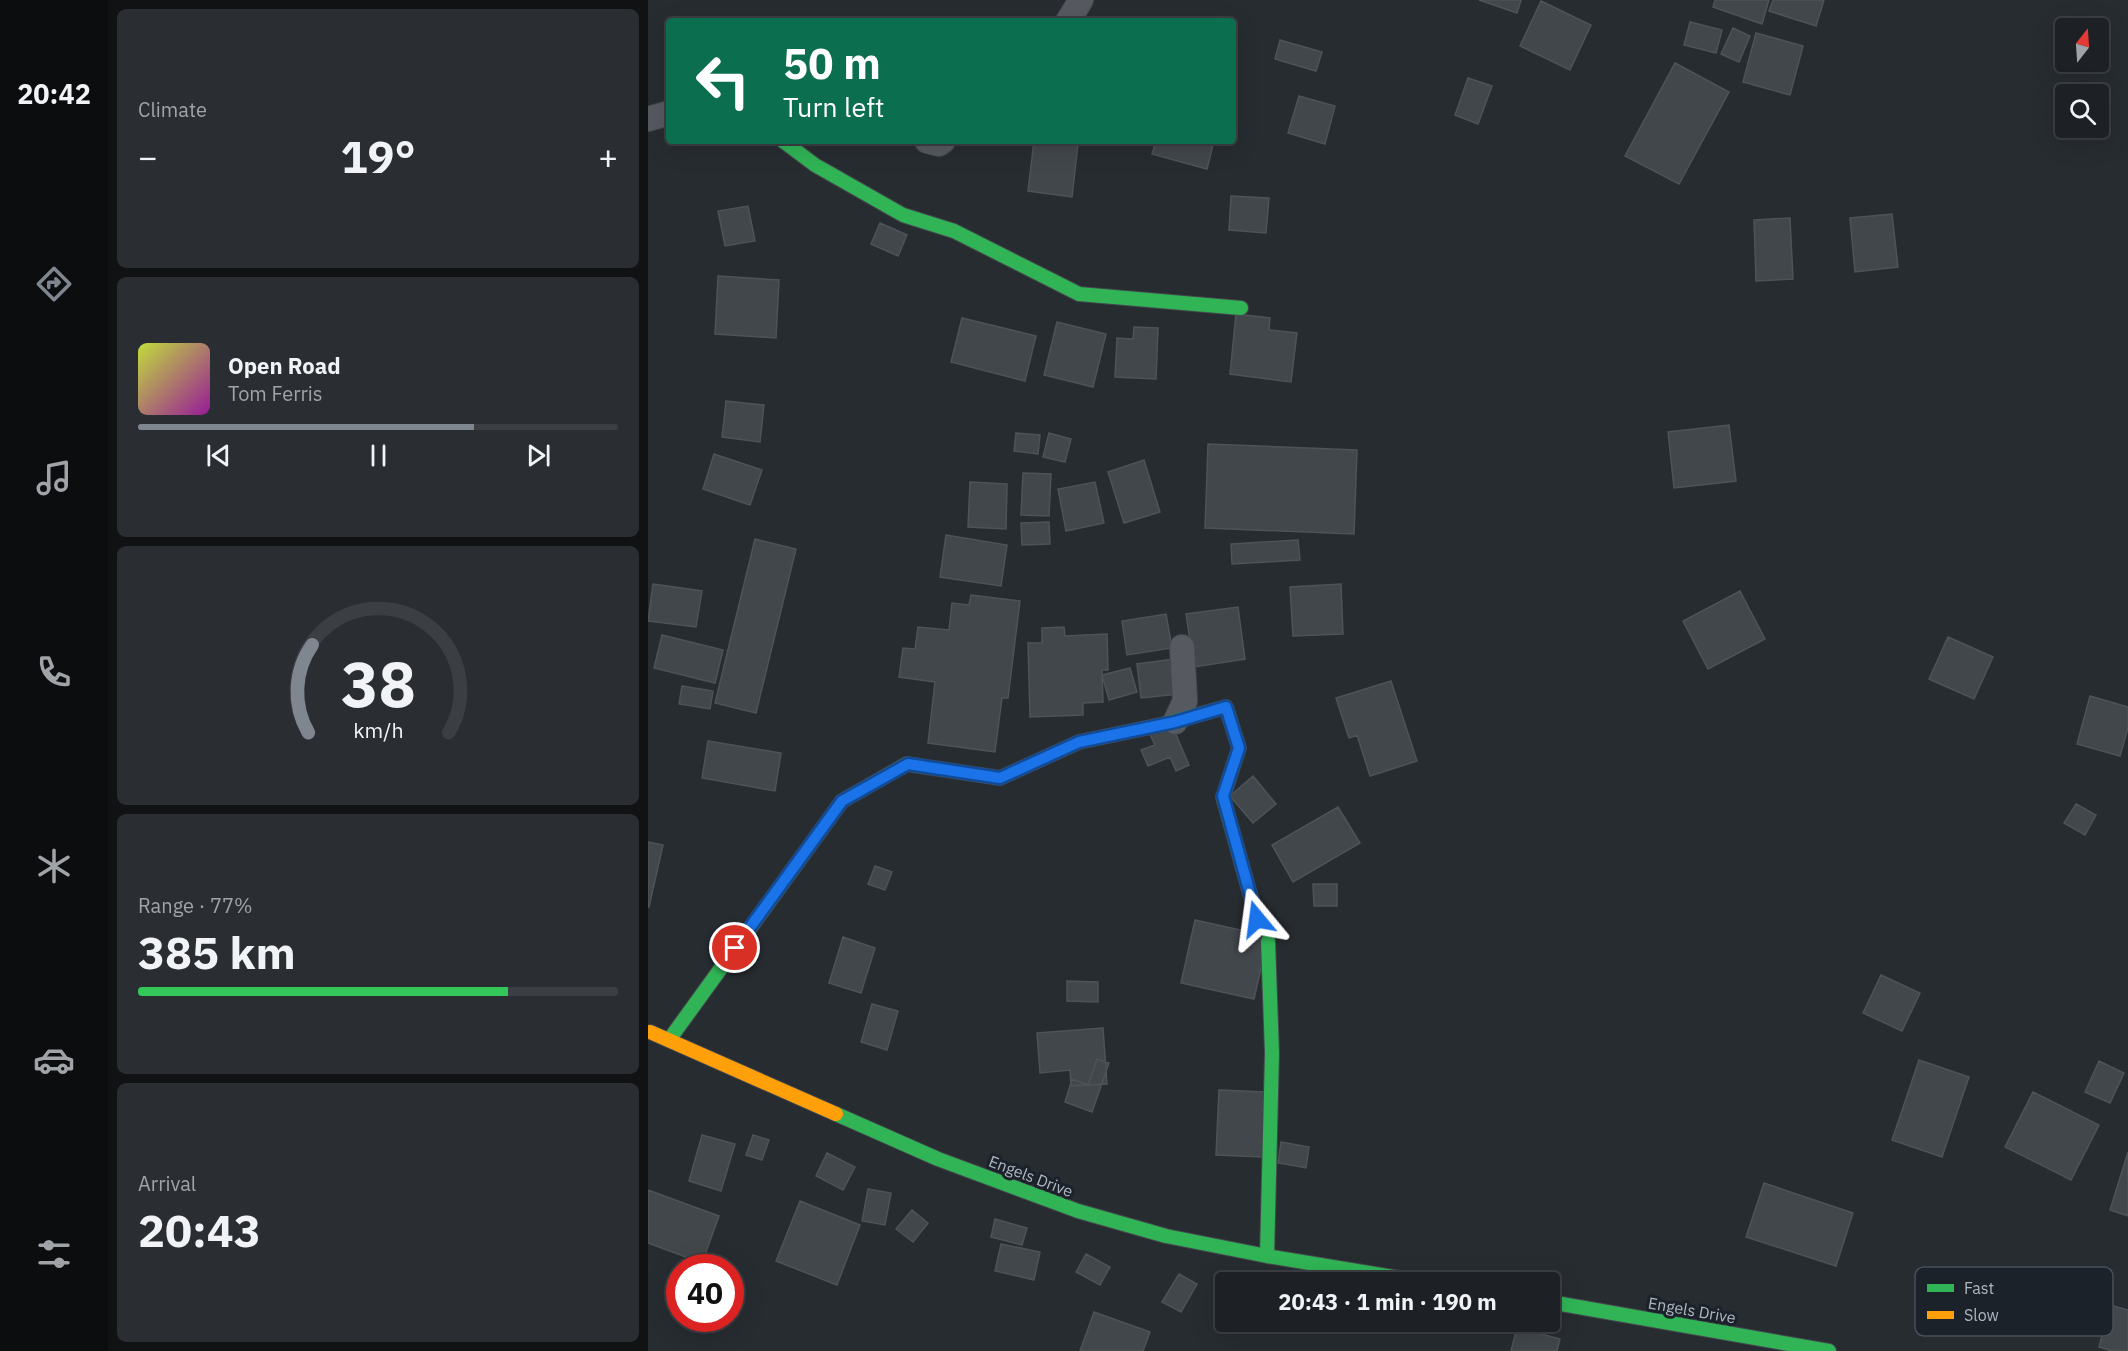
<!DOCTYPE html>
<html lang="en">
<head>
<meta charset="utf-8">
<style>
  body { margin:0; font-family:"IBM Plex Sans",sans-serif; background:#2a2e32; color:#f1f3f6; height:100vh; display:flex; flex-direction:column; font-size:22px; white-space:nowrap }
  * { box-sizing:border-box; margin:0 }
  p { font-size:20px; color:#a0a3a7 }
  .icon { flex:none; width:33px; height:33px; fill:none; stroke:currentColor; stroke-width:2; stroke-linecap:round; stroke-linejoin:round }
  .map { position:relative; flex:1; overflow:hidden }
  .details { display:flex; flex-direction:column; gap:9px; padding:9px; background:#101214; width:540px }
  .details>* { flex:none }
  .hud { position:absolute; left:18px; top:18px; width:570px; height:126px; border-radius:6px; box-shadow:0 6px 24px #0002,0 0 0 2px #3b3e42; background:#0b6e4f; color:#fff; overflow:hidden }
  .needle { width:39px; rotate:17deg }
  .controls { position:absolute; left:1407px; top:18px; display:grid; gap:12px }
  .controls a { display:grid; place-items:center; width:54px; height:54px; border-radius:6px; background:#1d2125; box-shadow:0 6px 24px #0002,0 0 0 2px #3b3e42; font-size:30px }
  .speed { position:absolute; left:18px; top:1254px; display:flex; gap:12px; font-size:30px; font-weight:700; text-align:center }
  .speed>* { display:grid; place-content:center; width:78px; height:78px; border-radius:50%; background:#1d2125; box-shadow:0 6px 24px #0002,0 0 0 2px #3b3e42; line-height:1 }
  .speed .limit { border:9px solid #d22; background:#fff; color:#111 }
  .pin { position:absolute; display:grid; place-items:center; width:51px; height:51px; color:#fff; margin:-26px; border:3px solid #fff; border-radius:50%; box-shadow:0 2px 6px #0007 }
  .me { position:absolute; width:66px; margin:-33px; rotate:344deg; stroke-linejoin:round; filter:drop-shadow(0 0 4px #0008) }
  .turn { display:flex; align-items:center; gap:21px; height:126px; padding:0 18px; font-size:27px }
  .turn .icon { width:78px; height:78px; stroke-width:2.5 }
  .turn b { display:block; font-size:42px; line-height:51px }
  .big { font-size:45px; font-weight:700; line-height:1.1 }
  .details .tile { flex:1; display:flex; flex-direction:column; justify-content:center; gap:9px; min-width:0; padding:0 21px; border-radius:9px; background:#2a2e32 }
  .details .dial { align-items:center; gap:0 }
  .dial svg { height:156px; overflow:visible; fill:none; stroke:#3b3e42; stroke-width:7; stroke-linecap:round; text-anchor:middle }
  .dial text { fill:#f1f3f6; stroke:none }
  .song { display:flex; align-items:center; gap:18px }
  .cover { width:72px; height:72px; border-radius:9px; background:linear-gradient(135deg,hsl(70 70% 55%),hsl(300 70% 35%)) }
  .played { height:6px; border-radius:3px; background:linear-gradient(90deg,#80868f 70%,#3b3e42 70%) }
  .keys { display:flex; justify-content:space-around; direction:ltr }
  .heat { display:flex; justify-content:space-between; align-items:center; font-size:33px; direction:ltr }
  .charge { height:9px; border-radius:4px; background:linear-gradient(90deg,#34c759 77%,#3b3e42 0) }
  .trip { position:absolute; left:567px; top:1272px; width:345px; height:60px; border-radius:6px; background:#1d2125; box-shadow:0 6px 24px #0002,0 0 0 2px #3b3e42; font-weight:700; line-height:60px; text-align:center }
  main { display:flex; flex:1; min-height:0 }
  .menu { display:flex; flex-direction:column; width:108px; justify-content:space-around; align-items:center; background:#0c0d0f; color:#a0a3a7 }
  .menu .icon { width:42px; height:42px }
  .menu .on { color:#80868f }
  .menu b { font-size:27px; color:#f1f3f6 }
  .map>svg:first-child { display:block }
</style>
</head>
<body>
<main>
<nav class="menu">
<b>20:42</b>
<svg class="icon on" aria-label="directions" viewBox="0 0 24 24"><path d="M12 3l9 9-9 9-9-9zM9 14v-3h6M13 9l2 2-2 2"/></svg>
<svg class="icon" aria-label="music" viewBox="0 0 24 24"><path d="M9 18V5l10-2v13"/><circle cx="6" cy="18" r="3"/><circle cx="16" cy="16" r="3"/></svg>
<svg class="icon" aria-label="phone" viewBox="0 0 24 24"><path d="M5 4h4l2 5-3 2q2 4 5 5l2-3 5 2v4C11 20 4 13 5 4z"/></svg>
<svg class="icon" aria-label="climate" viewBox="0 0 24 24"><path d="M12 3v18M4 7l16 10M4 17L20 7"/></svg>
<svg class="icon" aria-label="car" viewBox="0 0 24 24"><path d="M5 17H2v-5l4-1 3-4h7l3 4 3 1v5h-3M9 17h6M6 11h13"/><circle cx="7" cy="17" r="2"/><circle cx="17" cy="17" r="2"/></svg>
<svg class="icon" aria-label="filters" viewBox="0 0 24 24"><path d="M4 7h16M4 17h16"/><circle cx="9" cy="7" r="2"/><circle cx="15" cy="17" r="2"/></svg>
</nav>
<section class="details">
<div class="tile"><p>Climate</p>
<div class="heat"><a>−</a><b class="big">19°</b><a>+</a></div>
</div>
<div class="tile">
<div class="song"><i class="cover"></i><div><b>Open Road</b><p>Tom Ferris</p></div></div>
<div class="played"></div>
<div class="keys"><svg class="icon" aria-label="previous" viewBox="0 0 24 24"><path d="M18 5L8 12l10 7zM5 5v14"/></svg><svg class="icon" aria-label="pause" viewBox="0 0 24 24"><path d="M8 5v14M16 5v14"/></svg><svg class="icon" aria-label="next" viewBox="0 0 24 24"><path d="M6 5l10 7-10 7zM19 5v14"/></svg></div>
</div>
<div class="tile dial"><svg viewBox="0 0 100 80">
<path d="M14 69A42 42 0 1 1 86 69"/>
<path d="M14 69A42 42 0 0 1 16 24" stroke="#80868f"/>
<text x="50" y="56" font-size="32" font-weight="700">38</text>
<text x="50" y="72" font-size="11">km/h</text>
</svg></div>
<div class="tile"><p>Range · 77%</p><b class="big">385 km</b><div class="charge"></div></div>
<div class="tile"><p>Arrival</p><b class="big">20:43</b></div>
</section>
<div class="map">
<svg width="1480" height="1351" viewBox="0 0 1480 1351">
  <rect width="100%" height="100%" fill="#272c31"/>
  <path fill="#42474c" stroke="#4e5359" stroke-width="1.5" d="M831,0H873L869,13Z
    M1067,0H1121L1114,24L1065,7Z
    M1125,0H1176L1168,26L1121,11Z
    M893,1L943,25L922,70L872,46Z
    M1042,22L1074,30L1068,53L1036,45Z
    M1085,28L1102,36L1091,62L1073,54Z
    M1108,33L1155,46L1142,95L1095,82Z
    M632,40L674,52L668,71L627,59Z
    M1027,63L1081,92L1031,184L977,156Z
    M820,78L844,86L830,124L807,115Z
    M651,96L687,106L677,144L640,133Z
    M386,141L430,144L424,197L380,191Z
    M508,141H566L559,169L504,154Z
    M583,196L621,198L618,233L581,230Z
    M100,206L107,241L77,246L70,211Z
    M1244,214L1250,267L1207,272L1202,218Z
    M1142,218L1145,279L1108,281L1106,220Z
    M232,223L259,235L250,256L223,244Z
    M70,276L131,280L128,338L67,334Z
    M588,314L622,318L621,330L649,333L643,382L582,374Z
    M314,318L388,336L377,381L303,362Z
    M409,322L458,334L445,387L396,375Z
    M486,327L510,328L508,379L467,377L469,338L485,339Z
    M78,401L116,405L112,442L74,437Z
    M1081,425L1088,481L1026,488L1020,432Z
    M368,433L392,435L390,454L366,451Z
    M401,433L423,439L417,462L395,457Z
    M560,444L709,450L706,534L557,528Z
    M66,454L114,470L102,505L55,489Z
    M496,460L512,512L476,523L460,472Z
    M375,473L403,474L401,516L373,515Z
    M322,482L359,484L358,529L320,527Z
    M447,482L456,523L418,531L410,489Z
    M401,522L402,544L374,545L373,523Z
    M298,535L359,545L353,586L292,577Z
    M107,539L148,549L108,713L67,703Z
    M650,540L652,560L584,564L583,544Z
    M5,584L54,591L48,627L0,621Z
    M693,584L695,634L645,636L642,587Z
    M1092,591L1117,639L1060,669L1035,621Z
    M323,595L372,601L360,698H354L347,752L280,743L287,682L251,677L255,648L267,649L270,627L301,630L304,603L321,605Z
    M590,607L597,659L546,667L538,614Z
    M518,614L524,648L479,655L474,621Z
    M416,627L417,636L459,634L460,670H454L455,702L435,703V715L382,717L380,643H394V628Z
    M14,635L75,650L67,683L6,668Z
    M1300,637L1345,657L1326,699L1281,679Z
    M526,659L531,694L493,698L489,664Z
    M482,668L489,692L461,700L454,675Z
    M743,681L769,761L722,776L709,735L701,738L688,698Z
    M34,686L65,691L62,709L31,704Z
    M1442,696L1480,707V728L1472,756L1429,744Z
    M523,723L541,765L528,771L522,757L500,766L493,750L507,745L501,732Z
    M60,741L133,753L127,791L54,778Z
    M605,776L628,804L605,823L582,796Z
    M1428,804L1448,815L1437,835L1416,823Z
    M690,807L712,843L645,882L624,845Z
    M0,842L15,845L1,907H0Z
    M227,866L244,872L237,890L220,884Z
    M665,884H689V906H666Z
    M547,920L620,936L606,999L533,983Z
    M195,937L227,948L213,993L181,983Z
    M1233,975L1272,993L1254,1031L1215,1013Z
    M419,981L450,982V1002L419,1001Z
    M224,1004L250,1011L239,1050L213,1042Z
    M455,1028L459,1084L423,1086L422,1070L392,1073L389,1033Z
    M449,1059L461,1063L444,1112L417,1102L424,1079L440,1085Z
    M1271,1060L1321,1077L1294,1157L1244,1140Z
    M1451,1061L1476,1073L1462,1103L1437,1092Z
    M571,1090L618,1092L615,1157L568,1155Z
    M1385,1092L1451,1125L1423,1180L1357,1147Z
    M54,1135L87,1144L73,1191L41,1181Z
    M105,1135L121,1140L114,1160L98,1155Z
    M633,1142L661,1147L658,1168L630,1163Z
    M1480,1152V1216L1462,1210Z
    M179,1153L207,1167L195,1190L168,1176Z
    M1116,1183L1205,1213L1188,1266L1098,1237Z
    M220,1189L243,1193L237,1225L214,1221Z
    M0,1190L71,1216L54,1263L0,1243Z
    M152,1201L212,1225L189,1285L128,1261Z
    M264,1210L280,1223L265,1242L248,1229Z
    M347,1219L379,1228L374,1245L343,1237Z
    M353,1244L392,1252L386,1280L347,1271Z
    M438,1254L462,1267L452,1285L428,1272Z
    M531,1274L549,1284L533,1312L514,1302Z
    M1462,1305L1480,1310V1351H1464L1451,1347Z
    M446,1312L502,1332L495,1351H432Z
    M869,1327L912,1339L909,1351H863Z"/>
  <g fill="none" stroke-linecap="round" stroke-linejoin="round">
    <g stroke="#44484e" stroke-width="26">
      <path id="street" d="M420,21L433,0
        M0,119L21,113
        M279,141L291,144L295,141
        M527,722L537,701L534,647"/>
    </g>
    <g stroke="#44484e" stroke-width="16">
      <path id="fast" d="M135,141L167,165L255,215L306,231L431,294L593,308
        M517,724L578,707L591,748L575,797L609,919
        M21,1040L194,801L259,764L332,775
        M188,1114L290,1159L430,1211L518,1236L619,1256L776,1282
        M619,1256L624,1053L620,941
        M902,1302L1181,1351"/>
    </g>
    <g stroke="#44484e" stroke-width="16">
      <path id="slow" d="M332,775L352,778L431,742L517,724
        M2,1032L188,1114"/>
    </g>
    <use href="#street" stroke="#565a60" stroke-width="24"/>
    <use href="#fast" stroke="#30b455" stroke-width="14"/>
    <use href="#slow" stroke="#ff9f0a" stroke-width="14"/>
  </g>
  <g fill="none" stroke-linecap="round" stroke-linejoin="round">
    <g stroke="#114b97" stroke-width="15">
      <path id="route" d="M87,948L194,801L260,764L352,778L431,742L527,722L578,707L591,748L575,796L609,919"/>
    </g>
    <use href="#route" stroke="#1a73e8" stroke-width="10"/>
  </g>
  <g text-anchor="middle" stroke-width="6" stroke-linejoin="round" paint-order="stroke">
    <g font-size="16" fill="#b0b7c2" stroke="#1b222a">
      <text transform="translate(383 1176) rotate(21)" y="6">Engels Drive</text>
      <text transform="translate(1044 1310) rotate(10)" y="6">Engels Drive</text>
    </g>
  </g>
  <rect x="1267" y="1267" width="198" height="69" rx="9" fill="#1b222a" stroke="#484f58" stroke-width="1.5"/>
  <rect x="1279" y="1284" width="27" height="8" fill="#30b455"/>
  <rect x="1279" y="1311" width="27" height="8" fill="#ff9f0a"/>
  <g font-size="16" fill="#b0b7c2">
    <text x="1316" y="1294">Fast</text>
    <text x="1316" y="1321">Slow</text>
  </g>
</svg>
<div class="controls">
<a><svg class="needle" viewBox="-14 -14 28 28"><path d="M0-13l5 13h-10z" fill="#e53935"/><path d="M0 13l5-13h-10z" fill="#a0a3a7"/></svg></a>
<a><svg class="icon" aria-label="search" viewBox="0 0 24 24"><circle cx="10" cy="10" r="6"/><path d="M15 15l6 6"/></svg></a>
</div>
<div class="speed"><div class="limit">40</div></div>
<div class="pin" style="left:87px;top:948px;background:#d93025"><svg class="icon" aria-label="arrive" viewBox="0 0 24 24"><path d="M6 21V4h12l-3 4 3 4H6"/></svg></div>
<svg class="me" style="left:609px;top:919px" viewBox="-20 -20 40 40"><path d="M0-17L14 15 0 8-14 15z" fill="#1a73e8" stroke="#fff" stroke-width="4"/></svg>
<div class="trip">20:43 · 1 min · 190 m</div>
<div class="hud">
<div class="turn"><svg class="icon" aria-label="left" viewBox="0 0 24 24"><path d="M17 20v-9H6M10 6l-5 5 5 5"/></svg><div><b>50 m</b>Turn left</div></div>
</div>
</div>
</main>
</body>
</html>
